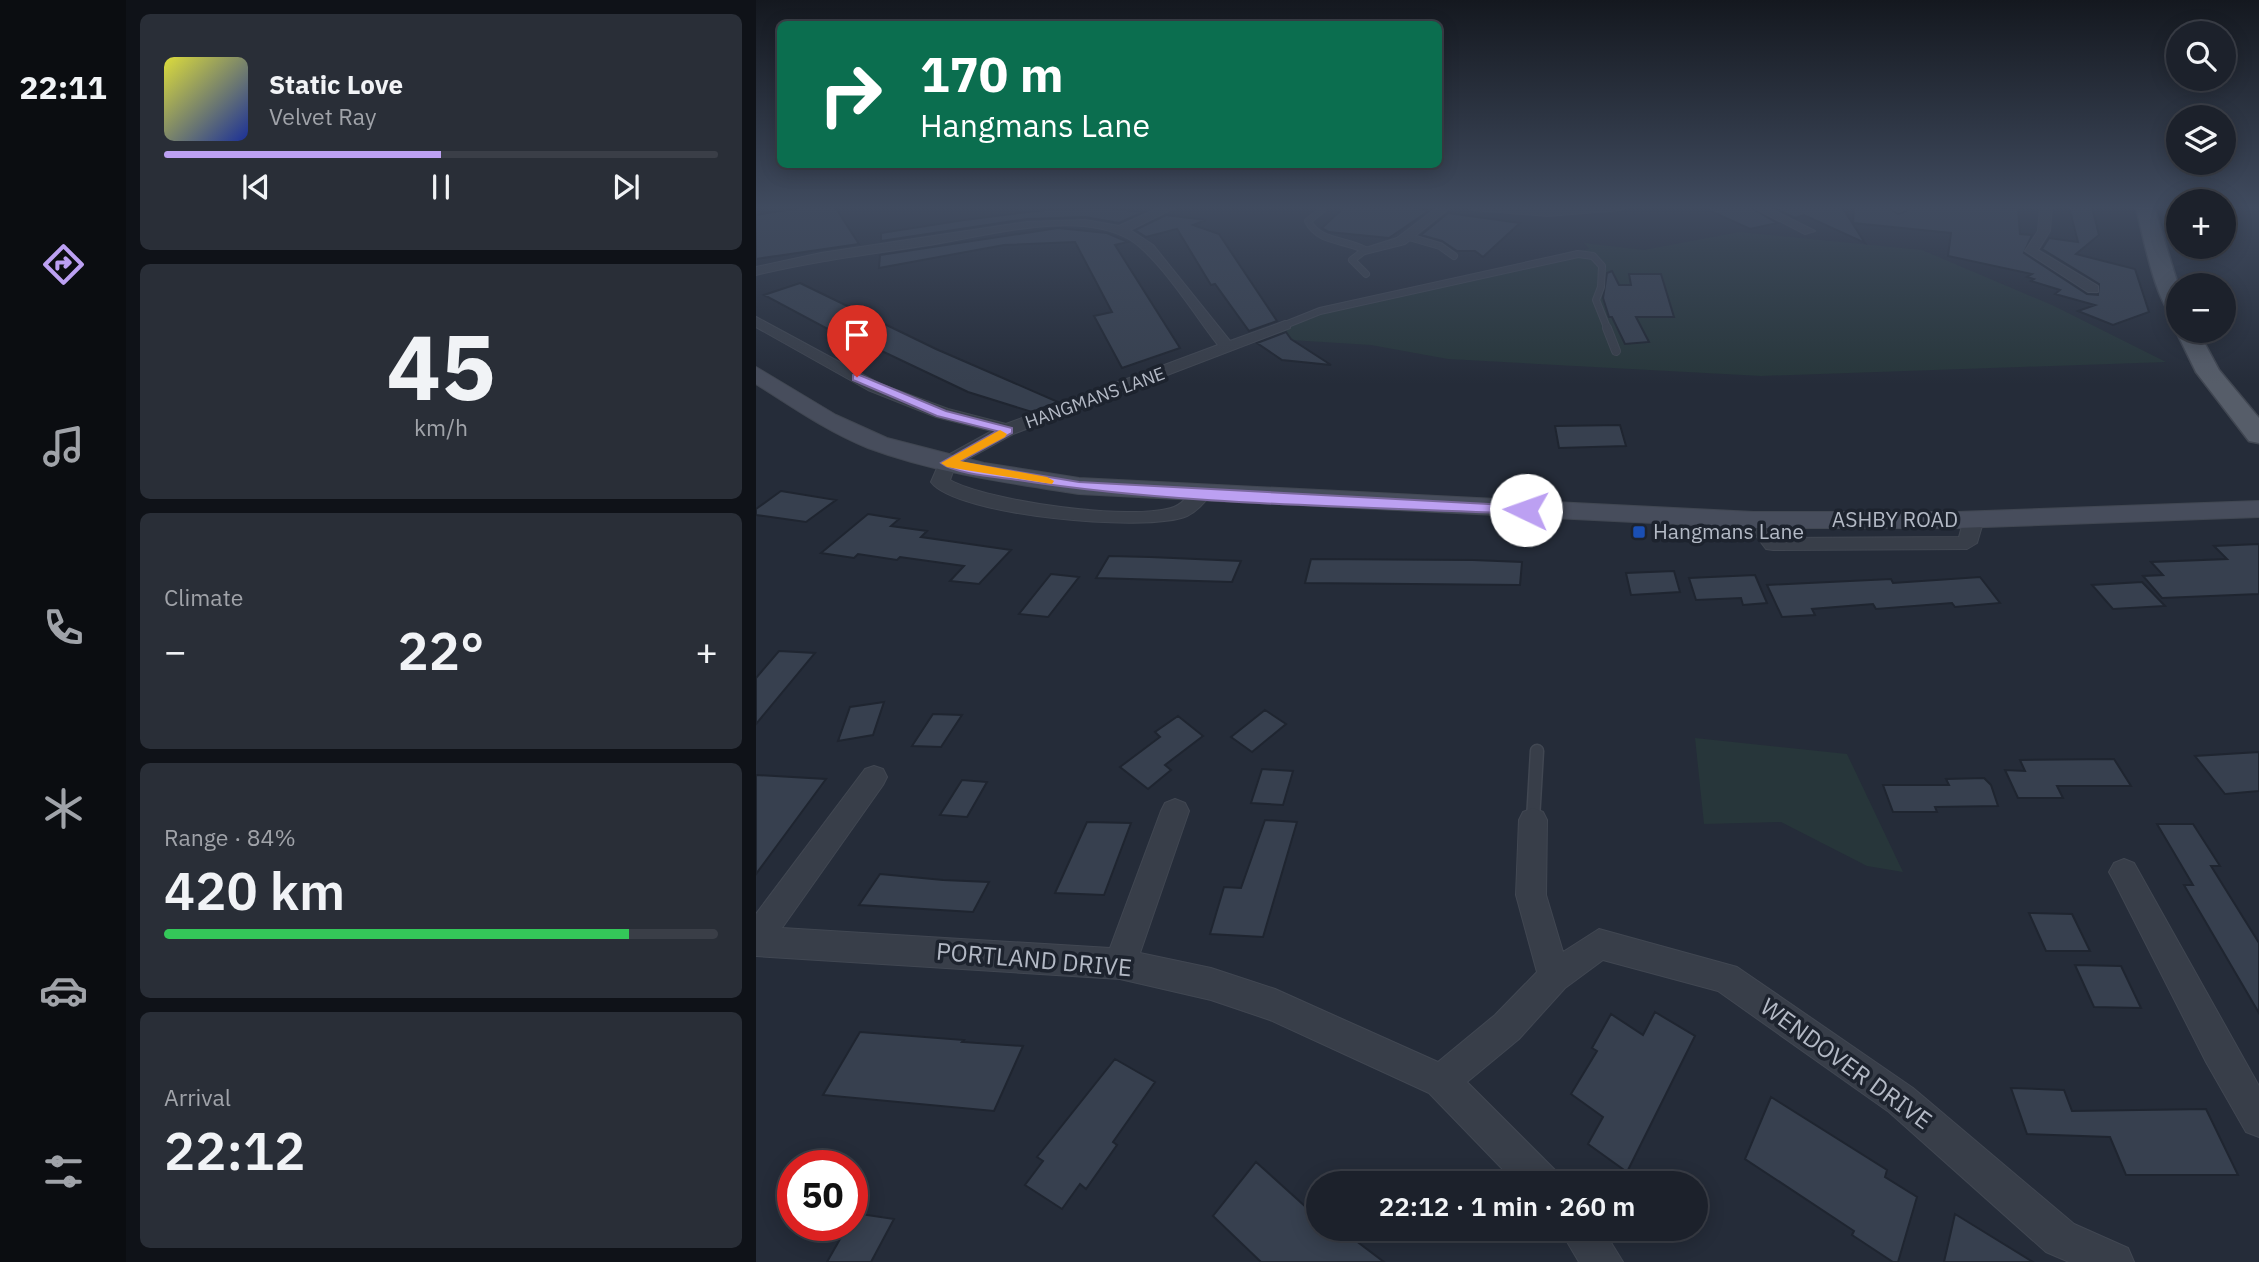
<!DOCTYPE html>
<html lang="en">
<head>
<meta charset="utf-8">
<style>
  body { margin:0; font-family:"IBM Plex Sans",sans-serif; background:#292e37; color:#f1f3f6; height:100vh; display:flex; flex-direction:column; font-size:26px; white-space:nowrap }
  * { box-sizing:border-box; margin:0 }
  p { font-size:23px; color:#a0a3a9 }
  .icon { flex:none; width:38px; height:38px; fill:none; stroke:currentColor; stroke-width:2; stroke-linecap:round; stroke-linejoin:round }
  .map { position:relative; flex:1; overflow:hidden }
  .drawer { display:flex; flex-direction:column; gap:14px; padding:14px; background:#0f1218; width:630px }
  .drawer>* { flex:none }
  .banner { position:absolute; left:21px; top:21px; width:665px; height:147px; border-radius:10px; box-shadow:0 4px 18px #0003,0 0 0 2px #3a3e47; background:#0b6e4f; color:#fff; overflow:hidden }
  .buttons { position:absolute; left:1410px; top:21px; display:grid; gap:14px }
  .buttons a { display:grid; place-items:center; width:70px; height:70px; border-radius:50%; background:#1c212b; box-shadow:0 4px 18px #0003,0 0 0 2px #3a3e47; font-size:35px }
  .speed { position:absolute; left:21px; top:1150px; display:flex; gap:14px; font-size:35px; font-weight:700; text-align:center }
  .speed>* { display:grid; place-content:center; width:91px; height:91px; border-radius:50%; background:#1c212b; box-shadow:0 4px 18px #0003,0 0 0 2px #3a3e47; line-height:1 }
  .speed .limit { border:10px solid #d22; background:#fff; color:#111 }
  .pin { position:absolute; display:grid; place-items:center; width:60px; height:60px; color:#fff; margin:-72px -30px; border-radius:50% 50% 50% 0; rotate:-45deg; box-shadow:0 0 7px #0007 }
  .pin .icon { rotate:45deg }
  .me { position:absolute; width:77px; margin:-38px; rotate:273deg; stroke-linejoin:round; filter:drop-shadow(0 0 5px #0008) }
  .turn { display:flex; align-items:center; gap:24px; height:147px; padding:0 28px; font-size:32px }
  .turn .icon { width:91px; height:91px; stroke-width:2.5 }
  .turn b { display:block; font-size:49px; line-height:60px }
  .big { font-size:52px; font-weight:600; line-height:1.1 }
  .drawer .tile { flex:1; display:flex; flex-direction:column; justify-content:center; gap:10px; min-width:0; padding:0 24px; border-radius:10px; background:#292e37 }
  .drawer .dial { align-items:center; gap:0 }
  .dial b { font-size:91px; line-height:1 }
  .song { display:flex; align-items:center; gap:21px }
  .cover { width:84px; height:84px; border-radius:10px; background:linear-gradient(135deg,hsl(60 70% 55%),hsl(230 70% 35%)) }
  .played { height:7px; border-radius:4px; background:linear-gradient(90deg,#bca0f2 50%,#3a3e47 50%) }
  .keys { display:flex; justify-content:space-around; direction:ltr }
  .heat { display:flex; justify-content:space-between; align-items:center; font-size:38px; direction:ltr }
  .charge { height:10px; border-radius:5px; background:linear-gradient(90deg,#34c759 84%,#3a3e47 0) }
  .trip { position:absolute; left:550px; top:1171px; width:402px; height:70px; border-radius:35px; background:#1c212b; box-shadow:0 4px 18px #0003,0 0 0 2px #3a3e47; font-weight:600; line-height:70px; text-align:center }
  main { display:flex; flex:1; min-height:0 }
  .tabs { display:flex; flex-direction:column; width:126px; justify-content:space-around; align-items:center; background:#0b0d11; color:#a0a3a9 }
  .tabs .icon { width:49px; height:49px }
  .tabs .selected { color:#bca0f2 }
  .tabs b { font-size:32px; color:#f1f3f6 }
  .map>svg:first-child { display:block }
</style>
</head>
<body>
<main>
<nav class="tabs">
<b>22:11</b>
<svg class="icon selected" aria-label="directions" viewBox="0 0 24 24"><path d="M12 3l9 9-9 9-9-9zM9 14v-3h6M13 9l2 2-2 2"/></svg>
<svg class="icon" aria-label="music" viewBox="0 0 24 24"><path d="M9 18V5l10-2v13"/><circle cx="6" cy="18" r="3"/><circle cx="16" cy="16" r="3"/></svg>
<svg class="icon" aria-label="phone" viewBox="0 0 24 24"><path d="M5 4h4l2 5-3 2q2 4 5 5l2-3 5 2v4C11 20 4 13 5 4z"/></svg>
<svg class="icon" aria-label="climate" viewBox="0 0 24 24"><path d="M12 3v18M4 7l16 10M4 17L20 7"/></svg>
<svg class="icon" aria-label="car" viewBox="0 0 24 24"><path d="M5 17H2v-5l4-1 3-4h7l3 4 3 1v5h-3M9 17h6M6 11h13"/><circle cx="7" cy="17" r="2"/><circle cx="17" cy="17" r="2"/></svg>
<svg class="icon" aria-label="filters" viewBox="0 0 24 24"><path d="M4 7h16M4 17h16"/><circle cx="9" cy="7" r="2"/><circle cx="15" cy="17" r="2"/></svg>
</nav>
<section class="drawer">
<div class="tile">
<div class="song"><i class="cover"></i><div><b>Static Love</b><p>Velvet Ray</p></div></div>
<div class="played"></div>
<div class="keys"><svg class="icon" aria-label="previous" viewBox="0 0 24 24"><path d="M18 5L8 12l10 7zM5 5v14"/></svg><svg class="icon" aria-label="pause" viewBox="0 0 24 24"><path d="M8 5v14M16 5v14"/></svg><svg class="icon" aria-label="next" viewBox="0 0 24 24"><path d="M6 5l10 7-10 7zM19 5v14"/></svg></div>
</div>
<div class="tile dial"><b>45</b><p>km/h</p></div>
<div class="tile"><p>Climate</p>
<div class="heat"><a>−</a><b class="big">22°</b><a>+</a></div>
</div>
<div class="tile"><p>Range · 84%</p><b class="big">420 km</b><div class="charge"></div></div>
<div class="tile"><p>Arrival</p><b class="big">22:12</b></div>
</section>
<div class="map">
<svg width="1503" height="1262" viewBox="0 0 1503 1262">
  <rect width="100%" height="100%" fill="#252c39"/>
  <path fill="#27363a" d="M983,232L1166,250L1296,305L1410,362L1005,376L692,359L615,345L518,339L529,325L561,308L833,249L828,243L888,250Z
    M939,738L1091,754L1147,872L1111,866L1025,822L948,824Z"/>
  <path fill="#37404f" stroke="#1f2530" stroke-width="2" d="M49,207H79L103,244L0,259V215Z
    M588,207H652L674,210L633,238L573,232L566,228Z
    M946,207H994L1021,223L994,229Z
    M1017,207H1086L1109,243L1048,215L1039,218Z
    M1098,207H1131L1142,214L1150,211L1151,207L1262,208L1264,234L1276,235L1268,253L1331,294L1342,295L1343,284L1286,249L1293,238L1322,242L1313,207H1336L1343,235L1320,254L1379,269L1393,312L1357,325L1322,311L1339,305L1299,294L1304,290L1275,281L1278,279L1271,277L1276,274L1192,256L1195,233L1097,223Z
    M352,208L387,212L363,223L329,217L271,219L125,241V233L208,220L297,209Z
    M692,213L764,223L727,257L719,251H701L686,241L665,235Z
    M410,215L450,220L437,225L463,234L521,321L493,331L459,284L455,285L421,229L390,237L379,230Z
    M302,228L351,233L372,242L359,245L424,348L366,368L338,316L356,312L319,242L248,245L123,268L124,255Z
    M856,271L863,285H875L873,274H905L918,317H880L893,342L869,344L856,317H853L847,298L851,273Z
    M44,283L180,349L302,402L276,412L212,392L86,332L81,334L8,295Z
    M530,332L535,339L575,365L526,360L501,343Z
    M864,425L870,446L803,448L799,426Z
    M25,491L80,500L50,522L0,515V509Z
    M112,514L143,519L135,526L171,531L165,537L255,550L223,584L194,581L208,566L144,557L141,560L102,554L98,558L65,553Z
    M1503,544V594L1406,598L1387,576L1407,575L1395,562L1471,559L1458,546Z
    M353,556L394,557L485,561L476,582L340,578Z
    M555,559L717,560L766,562L764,585L549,583Z
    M918,571L924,592L875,595L870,573Z
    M295,574L323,577L292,617L263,614Z
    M999,575L1011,603L987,605L985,598L940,600L933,578Z
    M1224,577L1244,603L1199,607L1196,603L1120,609L1117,604L1056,609L1059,615L1026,617L1011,585L1135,579L1137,583Z
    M1386,582L1409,606L1357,609L1336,585Z
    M23,651L59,653L0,724V678Z
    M128,702L117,735L82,741L94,707Z
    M509,710L530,724L496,752L475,737Z
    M177,714L206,715L185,747L156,746Z
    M422,716L447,736L409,765L415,770L392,789L364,767L404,737L399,732Z
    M1503,752V791L1469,794L1439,756Z
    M1358,759L1375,786H1301L1307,798H1262L1249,770L1269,771L1264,760Z
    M506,769L537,771L527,805L495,803Z
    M0,775L70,779L0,874Z
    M1228,778L1235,785L1242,806L1179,807L1181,812H1137L1127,785H1193L1190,779Z
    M206,780L231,782L211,817L184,815Z
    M509,820L541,822L507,937L454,934L468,887L485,888Z
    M331,822L375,823L348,895L299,893Z
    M1401,824H1437L1464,866H1455L1503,943V1013L1428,885H1437Z
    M124,874L187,880L233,882L217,912L103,905Z
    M1273,913L1316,914L1334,951H1290Z
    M1319,965L1365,966L1385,1008L1338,1007Z
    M899,1012L939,1036L871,1172L832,1144L847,1117L815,1094L841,1051L836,1048L855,1014L887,1035Z
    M104,1032L208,1040L206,1042L267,1046L238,1111L67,1095Z
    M359,1059L399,1082L357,1142L361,1145L330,1189L324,1184L306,1209L269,1185L287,1161L281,1157Z
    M1255,1088L1308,1090L1316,1111L1450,1109L1482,1175H1370L1354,1137L1271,1134Z
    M1015,1097L1131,1170L1129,1177L1161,1197L1142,1262H1137L1096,1235L1098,1231L989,1159Z
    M500,1162L562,1218V1228H583L628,1262H505L457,1216Z
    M98,1213L138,1219L115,1262H71L92,1225H96Z
    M1199,1214L1277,1262H1188Z"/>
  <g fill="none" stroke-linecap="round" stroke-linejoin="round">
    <g stroke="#414752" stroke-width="8">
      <path id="service-far2" d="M567,209L552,221C563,243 589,239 609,250L596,260L610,274
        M653,237L684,246L698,256
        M529,325L564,311L822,254L837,256L846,266L845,287L840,300L852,330"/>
    </g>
    <g stroke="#414752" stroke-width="10">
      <path id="service-far1" d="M851,328L860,351"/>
    </g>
    <g stroke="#414752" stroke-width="15">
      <path id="service" d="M777,820L781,751"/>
    </g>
    <g stroke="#414752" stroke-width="2">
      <path id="minor" d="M405,207H420L374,230L397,245L474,341L529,321L534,322V328L257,434L199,466L194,480C231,501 378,522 418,507C426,504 432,496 438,490H452L455,494C449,502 440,512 431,516C392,533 200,516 175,482L185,459L236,431L180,417L112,390L0,327V317L124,384L192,409L250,424L462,345C440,317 402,256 373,239C321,209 230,236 173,245C115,254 57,261 0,275V267L65,253L271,222L329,220L363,226Z
        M682,207H695L649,244L609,254L603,250L641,238Z
        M711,207H870L864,210L792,216L717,210Z
        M996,207H1011L1059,231L1049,234Z
        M1133,207H1147L1149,209L1143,212Z
        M1284,207H1296L1294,231L1282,250L1342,286V292H1332L1269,251L1282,231Z
        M1218,513L1228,519L1221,543L1211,549L1017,550L1010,549L988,520L998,514L1005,516L1023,538L1203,537L1208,519Z
        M118,766L127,769L131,777L127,785L26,928L354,948L405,811L409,803L419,799L429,803L433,811L384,953L455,968L519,989L682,1062L739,1015L781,972L760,895L763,820L767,812L777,808L787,812L791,820L790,895L807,952L843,929L981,967L1157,1088L1318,1224L1372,1248L1378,1262H1313L1290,1252L1133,1112L962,991L847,960L809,988L763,1039L711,1082L799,1170L805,1183H760L673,1093L514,1020L455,1000L364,979L0,956V914L109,769Z
        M1368,859L1378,863L1503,1086V1137L1490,1132L1450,1062L1358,881L1353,872L1358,863Z
        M803,1228H846L867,1262H823Z"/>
    </g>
    <g stroke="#414752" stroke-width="2">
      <path id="secondary" d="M0,367L80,415L131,438L228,463L323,478L998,512H1201L1503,501V517L1201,528H998L323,494C253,483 179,473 112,448C72,432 36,407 0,384Z"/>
    </g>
    <g stroke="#414752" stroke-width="3">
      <path id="primary" d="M1380,207H1398L1423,288V320C1401,314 1386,230 1380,207Z
        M1423,326V331H1442L1463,370L1503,418V443L1493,441L1440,372L1420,331Z"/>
    </g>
    <use href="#service-far2" stroke="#383e49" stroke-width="6"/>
    <use href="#service-far1" stroke="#383e49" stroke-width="8"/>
    <use href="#service" stroke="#383e49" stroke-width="12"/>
    <use href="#minor" fill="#383e49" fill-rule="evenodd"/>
    <use href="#secondary" fill="#474d5c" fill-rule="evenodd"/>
    <use href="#primary" fill="#565d69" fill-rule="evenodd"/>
  </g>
  <linearGradient id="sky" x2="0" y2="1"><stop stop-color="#14181f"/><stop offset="0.54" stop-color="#404b5f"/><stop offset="1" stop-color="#404b5f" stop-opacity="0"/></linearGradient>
  <rect width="1503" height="384" fill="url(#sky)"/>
  <path fill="#bca0f2" stroke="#7a689d" stroke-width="2" d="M101,374L190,411L256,428V433L203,462L323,482L770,506L777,510L770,514C601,506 429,506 262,480C242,477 199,474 185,463L241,431L181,416L97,380V375Z"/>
  <path fill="#f59e0b" d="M244,430L251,434L249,437L204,461L291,477L298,481L296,484L191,467L185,463Z"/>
  <rect fill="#1a4fb4" stroke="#1d232e" stroke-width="2.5" x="876" y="525" width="14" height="14" rx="3.5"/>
  <g text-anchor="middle" stroke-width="7" stroke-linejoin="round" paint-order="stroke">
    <g font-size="18" fill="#b3b9c5" stroke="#1d232e">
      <text transform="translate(339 398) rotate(-20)" y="6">HANGMANS LANE</text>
    </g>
    <g font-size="21" fill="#b3b9c5" stroke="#1d232e">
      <text x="1139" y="527">ASHBY ROAD</text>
    </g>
    <g font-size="21" fill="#b3b9c5" stroke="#1d232e" text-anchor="start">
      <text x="897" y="539">Hangmans Lane</text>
    </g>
    <g font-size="24" fill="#b3b9c5" stroke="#1d232e">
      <text transform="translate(278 960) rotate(5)" y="8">PORTLAND DRIVE</text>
      <text transform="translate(1090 1064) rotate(36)" y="8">WENDOVER DRIVE</text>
    </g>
  </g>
</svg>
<div class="buttons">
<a><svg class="icon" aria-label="search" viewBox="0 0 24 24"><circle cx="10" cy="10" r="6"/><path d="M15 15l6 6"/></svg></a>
<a><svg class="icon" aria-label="layers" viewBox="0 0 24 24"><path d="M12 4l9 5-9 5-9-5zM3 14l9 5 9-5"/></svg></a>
<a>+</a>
<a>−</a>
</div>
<div class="speed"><div class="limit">50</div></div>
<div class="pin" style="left:101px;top:377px;background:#d93025"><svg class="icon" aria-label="arrive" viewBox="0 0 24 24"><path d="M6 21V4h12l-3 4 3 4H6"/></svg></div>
<svg class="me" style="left:770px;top:510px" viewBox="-20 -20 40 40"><circle r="19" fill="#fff"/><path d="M0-13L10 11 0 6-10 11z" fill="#bca0f2"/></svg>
<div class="trip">22:12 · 1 min · 260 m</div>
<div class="banner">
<div class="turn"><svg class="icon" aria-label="right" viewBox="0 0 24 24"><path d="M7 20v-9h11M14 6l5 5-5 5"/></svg><div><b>170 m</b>Hangmans Lane</div></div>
</div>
</div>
</main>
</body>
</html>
